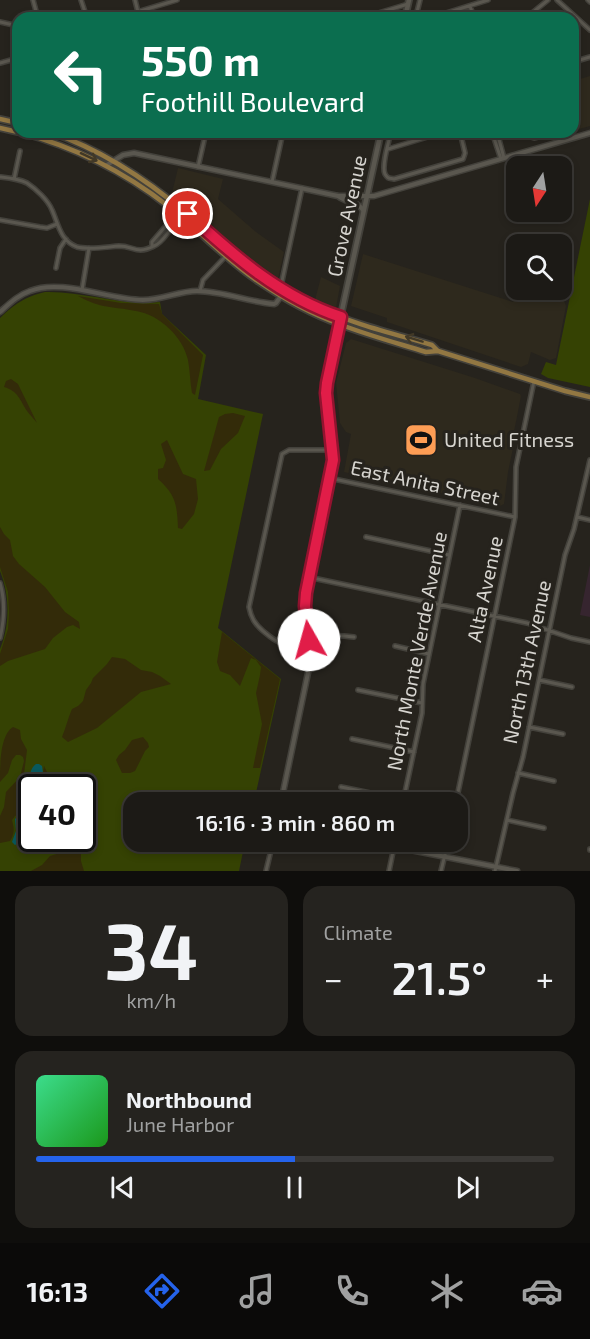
<!DOCTYPE html>
<html lang="en">
<head>
<meta charset="utf-8">
<style>
  body { margin:0; font-family:"Exo 2",sans-serif; background:#25231f; color:#f1f3f6; height:100vh; display:flex; flex-direction:column; font-size:22px; white-space:nowrap }
  * { box-sizing:border-box; margin:0 }
  p { font-size:20px; color:#a0a1a1 }
  .icon { flex:none; width:33px; height:33px; fill:none; stroke:currentColor; stroke-width:2; stroke-linecap:round; stroke-linejoin:round }
  .map { position:relative; height:871px; overflow:hidden }
  .panel { display:flex; flex-direction:column; gap:15px; padding:15px; background:#0f0e0c; flex:1 }
  .panel>* { flex:none }
  .guide { position:absolute; left:12px; top:12px; width:567px; height:126px; border-radius:18px; box-shadow:0 3px 9px #0003,0 0 0 2px #3a3835; background:#0b6e4f; color:#fff; overflow:hidden }
  .needle { width:39px; rotate:192deg }
  .tools { position:absolute; left:506px; top:156px; display:grid; gap:12px }
  .tools a { display:grid; place-items:center; width:66px; height:66px; border-radius:12px; background:#1c1a16; box-shadow:0 3px 9px #0003,0 0 0 2px #3a3835; font-size:30px }
  .speed { position:absolute; left:18px; top:774px; display:flex; gap:12px; font-size:30px; font-weight:700; text-align:center }
  .speed>* { display:grid; place-content:center; width:78px; height:78px; border-radius:50%; background:#1c1a16; box-shadow:0 3px 9px #0003,0 0 0 2px #3a3835; line-height:1 }
  .speed .limit { border:3px solid #111; border-radius:9px; background:#fff; color:#111 }
  .pin { position:absolute; display:grid; place-items:center; width:51px; height:51px; color:#fff; margin:-26px; border:3px solid #fff; border-radius:50%; box-shadow:0 2px 6px #0007 }
  .me { position:absolute; width:66px; margin:-33px; rotate:353deg; stroke-linejoin:round; filter:drop-shadow(0 0 4px #0008) }
  .turn { display:flex; align-items:center; gap:21px; height:126px; padding:0 30px; font-size:27px }
  .turn .icon { width:78px; height:78px; stroke-width:2.5 }
  .turn b { display:block; font-size:42px; line-height:51px }
  .big { font-size:45px; font-weight:600; line-height:1.1 }
  .panel .widget { flex:1; display:flex; flex-direction:column; justify-content:center; gap:9px; min-width:0; padding:0 21px; border-radius:18px; background:#25231f }
  .panel .dial { align-items:center; gap:0 }
  .dial b { font-size:78px; line-height:1 }
  .song { display:flex; align-items:center; gap:18px }
  .cover { width:72px; height:72px; border-radius:9px; background:linear-gradient(135deg,hsl(150 70% 55%),hsl(120 70% 35%)) }
  .played { height:6px; border-radius:3px; background:linear-gradient(90deg,#2563eb 50%,#3a3835 50%) }
  .keys { display:flex; justify-content:space-around; direction:ltr }
  .heat { display:flex; justify-content:space-between; align-items:center; font-size:33px; direction:ltr }
  .panel .tiles { flex:1; display:grid; gap:15px; grid-template-columns:1fr 1fr }
  .widget:last-child { grid-column:span 2 }
  .trip { position:absolute; left:123px; top:792px; width:345px; height:60px; border-radius:18px; background:#1c1a16; box-shadow:0 3px 9px #0003,0 0 0 2px #3a3835; font-weight:600; line-height:60px; text-align:center }
  .menu { display:flex; height:96px; justify-content:space-around; align-items:center; background:#0b0a09; color:#a0a1a1 }
  .menu .icon { width:42px; height:42px }
  .menu .current { color:#2563eb }
  .menu b { font-size:27px; color:#f1f3f6 }
  .map>svg:first-child { display:block }
</style>
</head>
<body>
<div class="map">
<svg width="590" height="871" viewBox="0 0 590 871">
  <rect width="100%" height="100%" fill="#26231d"/>
  <path fill="#2e291d" d="M590,76V126L579,129L573,110V81Z
    M178,168L223,179L218,199L256,232L284,252L278,279L259,267L197,213L172,193Z
    M363,254L513,302L516,289L528,290L564,301L566,306L556,358L550,360L531,352L528,364L521,367L387,322V318L351,306Z
    M321,277L340,286L336,308L315,300Z
    M351,339L475,378L520,394L521,396L511,447L513,448L508,472L504,504L500,506L344,472L351,434L346,432L340,423L336,383L346,343Z"/>
  <path fill="#36252f" d="M590,565V617L580,615Z"/>
  <path fill="#354203" fill-rule="evenodd" d="M590,199V387L548,378L541,374L546,362L556,365Z
    M45,292C84,291 120,306 160,302L162,314L206,355L198,399L263,414L218,628L281,679L254,802H134V842H245L239,871H0V649C10,625 10,596 0,571V318C15,304 24,297 45,292ZM32,788H82V838H32Z"/>
  <path fill="#332b09" d="M78,296L121,303L159,304L162,314L203,355L195,395L192,393C190,382 190,371 188,360C183,337 160,315 136,311C111,306 102,309 78,296Z
    M11,379L18,384L37,423C34,419 30,415 27,411C20,400 18,391 4,387L6,381Z
    M233,413L245,416L238,433L221,449L210,470L204,471L219,417L225,414Z
    M167,440L183,474L196,479L198,499L194,514L182,529L178,528C177,505 176,495 158,479V469L163,468L166,460L161,444Z
    M0,527L4,534L10,540L13,556L19,564L45,587L65,612L79,622L80,629L73,625L67,627L53,638L45,649L8,661L0,666V654L8,629L9,613L8,592L0,567Z
    M222,632L280,679L260,768H253L262,724L256,693L260,675L261,667L256,660L251,658L240,686L230,675L220,671L217,662Z
    M112,657L125,659L141,670L152,672L160,676L171,684L141,692L97,728L68,742L62,737C66,727 68,718 72,709L78,706L83,701L86,690L91,683L93,678L107,664Z
    M13,727L20,730L21,739L27,750L19,814L15,816L12,820C14,828 15,833 10,841L0,843V816L4,807L6,792L20,777L24,761L23,757L20,755H16L12,760L8,773L0,782C0,765 0,735 13,727Z
    M143,737L148,743L149,747L145,751L135,771L130,773H122L116,760L119,755L125,750L132,740Z
    M44,766L49,776L51,778C63,773 77,767 73,787L41,788L44,779L43,774Z
    M71,839L81,843V861L84,871H31L42,865L50,856L60,853Z"/>
  <path fill="#09595d" d="M36,764H39L42,766L44,779L41,787L32,788L31,798L28,797C25,791 28,786 31,780C29,774 31,768 36,764Z
    M18,816L20,817L21,822L24,824L31,818V836L15,845L12,842L16,831L15,819Z"/>
  <g fill="none" stroke-linecap="round" stroke-linejoin="round">
    <g stroke="#43413b" stroke-width="6">
      <path id="minor" d="M33,0L36,11L43,16L42,18
        M81,0L87,18
        M135,0L138,12
        M557,0L590,30
        M588,0L590,2
        M470,6L474,18
        M117,18L177,0
        M362,18L408,4
        M418,18L417,12L420,0
        M430,18L488,0
        M526,18L548,0
        M0,22L18,26
        M573,62L590,57
        M0,63L18,58
        M391,132C389,141 381,166 385,174C388,179 389,178 394,179L463,159L465,153L460,132
        M492,132L501,159
        M497,132L504,158
        M529,132L531,137L534,138L556,132
        M388,149L444,132
        M198,167L206,132
        M0,177C9,178 19,179 27,183C36,189 48,200 52,210C58,223 60,241 77,247C89,250 106,247 119,246C134,246 136,255 154,246C164,242 168,230 176,224C179,222 182,221 185,219
        M14,179L20,151
        M272,182L283,132
        M0,220L40,227L47,228L57,224
        M152,247V242L171,220L173,209
        M56,268L60,248L66,239
        M279,288L282,281L302,188
        M82,290L89,248
        M200,291L203,280L225,257
        M333,450H289L282,454L249,607C251,618 255,624 263,631C268,635 273,640 279,642C294,649 315,638 330,636C338,635 346,636 354,637
        M329,478L515,517
        M577,517L590,520
        M366,537L449,555
        M308,577L527,623L571,638L590,642
        M0,583C5,600 4,621 0,638
        M395,646L429,654
        M539,680L572,687
        M358,690L422,703
        M529,727L563,734
        M352,739L414,752
        M518,773L554,781
        M341,787L404,800
        M403,802L422,713L423,684L460,505
        M456,802L515,517L516,467L534,381
        M507,820L544,828
        M590,849V850
        M266,871L273,842
        M389,871L395,842
        M441,871L448,842
        M495,871L513,793L523,757L565,555L574,529L590,460"/>
    </g>
    <g stroke="#43413b" stroke-width="7">
      <path id="tertiary" d="M107,165L123,155L134,153L338,196H374L590,133
        M338,196C348,204 356,200 363,210
        M0,312C9,304 18,295 30,291C61,278 109,300 143,300C162,300 179,291 197,291C223,291 248,302 274,304L276,303L281,296
        M281,802L309,668C311,643 304,618 306,593L333,461L326,393L327,383L339,324
        M370,842L517,871"/>
    </g>
    <g stroke="#43413b" stroke-width="8">
      <path id="secondary" d="M405,18L409,0
        M339,324L381,132"/>
    </g>
    <g stroke="#43413b" stroke-width="8">
      <path id="primary" d="M0,119L18,123
        M0,128L18,132
        M19,132C75,147 122,170 168,206C199,230 226,260 259,282C284,299 311,314 339,324C367,335 397,343 426,352L438,351L565,391L590,397
        M50,132C99,149 146,179 186,213C210,234 232,257 259,275C278,288 298,299 319,308C353,324 395,334 432,345L438,351"/>
    </g>
    <use href="#minor" stroke="#5a574f" stroke-width="3"/>
    <use href="#tertiary" stroke="#5a574f" stroke-width="4"/>
    <use href="#secondary" stroke="#5a574f" stroke-width="4.5"/>
    <use href="#primary" stroke="#927742" stroke-width="4.5"/>
  </g>
  <defs><path id="oneway-shaft" d="M-6 0H5M1.5-3L5.5 0L1.5 3" fill="none" stroke-width="1.6" stroke-linecap="round" stroke-linejoin="round" transform="scale(1.5)"/></defs>
  <g stroke="#413826">
    <use href="#oneway-shaft" transform="translate(89 157) rotate(25)"/>
    <use href="#oneway-shaft" transform="translate(414 339) rotate(-163)"/>
  </g>
  <g fill="none" stroke-linecap="round" stroke-linejoin="round">
    <g stroke="#92132f" stroke-width="15">
      <path id="route" d="M188,214C234,256 280,297 341,317L327,383L326,393L333,460L306,593L305,606L309,640"/>
    </g>
    <use href="#route" stroke="#e11d48" stroke-width="10"/>
  </g>
  <defs>
    <g id="stadium-square" transform="scale(1.725)"><rect x="-9" y="-9" width="18" height="18" rx="4" fill="#fd9d55" stroke="#26231d"/><path d="M0-5a6.5 5 0 1 0 0 10a6.5 5 0 1 0 0-10ZM-3.5-1.8h7v3.6h-7Z" fill="#111"/></g>
  </defs>
  <g fill-rule="evenodd">
    <use href="#stadium-square" x="421" y="440"/>
  </g>
  <g text-anchor="middle" stroke-width="6" stroke-linejoin="round" paint-order="stroke">
    <g font-size="20" fill="#d6d4cf" stroke="#26231d">
      <text transform="translate(347 216) rotate(-78)" y="7">Grove Avenue</text>
      <text transform="translate(425 483) rotate(12)" y="7">East Anita Street</text>
      <text transform="translate(485 589) rotate(-78)" y="7">Alta Avenue</text>
      <text transform="translate(417 651) rotate(-79)" y="7">North Monte Verde Avenue</text>
      <text transform="translate(527 662) rotate(-78)" y="7">North 13th Avenue</text>
    </g>
    <g font-size="20" fill="#d6d4cf" stroke="#26231d" text-anchor="start">
      <text x="444" y="447">United Fitness</text>
    </g>
  </g>
</svg>
<div class="tools">
<a><svg class="needle" viewBox="-14 -14 28 28"><path d="M0-13l5 13h-10z" fill="#e53935"/><path d="M0 13l5-13h-10z" fill="#a0a1a1"/></svg></a>
<a><svg class="icon" aria-label="search" viewBox="0 0 24 24"><circle cx="10" cy="10" r="6"/><path d="M15 15l6 6"/></svg></a>
</div>
<div class="speed"><div class="limit">40</div></div>
<div class="pin" style="left:188px;top:214px;background:#d93025"><svg class="icon" aria-label="arrive" viewBox="0 0 24 24"><path d="M6 21V4h12l-3 4 3 4H6"/></svg></div>
<svg class="me" style="left:309px;top:640px" viewBox="-20 -20 40 40"><circle r="19" fill="#fff"/><path d="M0-13L10 11 0 6-10 11z" fill="#e11d48"/></svg>
<div class="trip">16:16 · 3 min · 860 m</div>
<div class="guide">
<div class="turn"><svg class="icon" aria-label="left" viewBox="0 0 24 24"><path d="M17 20v-9H6M10 6l-5 5 5 5"/></svg><div><b>550 m</b>Foothill Boulevard</div></div>
</div>
</div>
<section class="panel">
<div class="tiles">
<div class="widget dial"><b>34</b><p>km/h</p></div>
<div class="widget"><p>Climate</p>
<div class="heat"><a>−</a><b class="big">21.5°</b><a>+</a></div>
</div>
<div class="widget">
<div class="song"><i class="cover"></i><div><b>Northbound</b><p>June Harbor</p></div></div>
<div class="played"></div>
<div class="keys"><svg class="icon" aria-label="previous" viewBox="0 0 24 24"><path d="M18 5L8 12l10 7zM5 5v14"/></svg><svg class="icon" aria-label="pause" viewBox="0 0 24 24"><path d="M8 5v14M16 5v14"/></svg><svg class="icon" aria-label="next" viewBox="0 0 24 24"><path d="M6 5l10 7-10 7zM19 5v14"/></svg></div>
</div>
</div>
</section>
<nav class="menu">
<b>16:13</b>
<svg class="icon current" aria-label="directions" viewBox="0 0 24 24"><path d="M12 3l9 9-9 9-9-9zM9 14v-3h6M13 9l2 2-2 2"/></svg>
<svg class="icon" aria-label="music" viewBox="0 0 24 24"><path d="M9 18V5l10-2v13"/><circle cx="6" cy="18" r="3"/><circle cx="16" cy="16" r="3"/></svg>
<svg class="icon" aria-label="phone" viewBox="0 0 24 24"><path d="M5 4h4l2 5-3 2q2 4 5 5l2-3 5 2v4C11 20 4 13 5 4z"/></svg>
<svg class="icon" aria-label="climate" viewBox="0 0 24 24"><path d="M12 3v18M4 7l16 10M4 17L20 7"/></svg>
<svg class="icon" aria-label="car" viewBox="0 0 24 24"><path d="M5 17H2v-5l4-1 3-4h7l3 4 3 1v5h-3M9 17h6M6 11h13"/><circle cx="7" cy="17" r="2"/><circle cx="17" cy="17" r="2"/></svg>
</nav>
</body>
</html>
